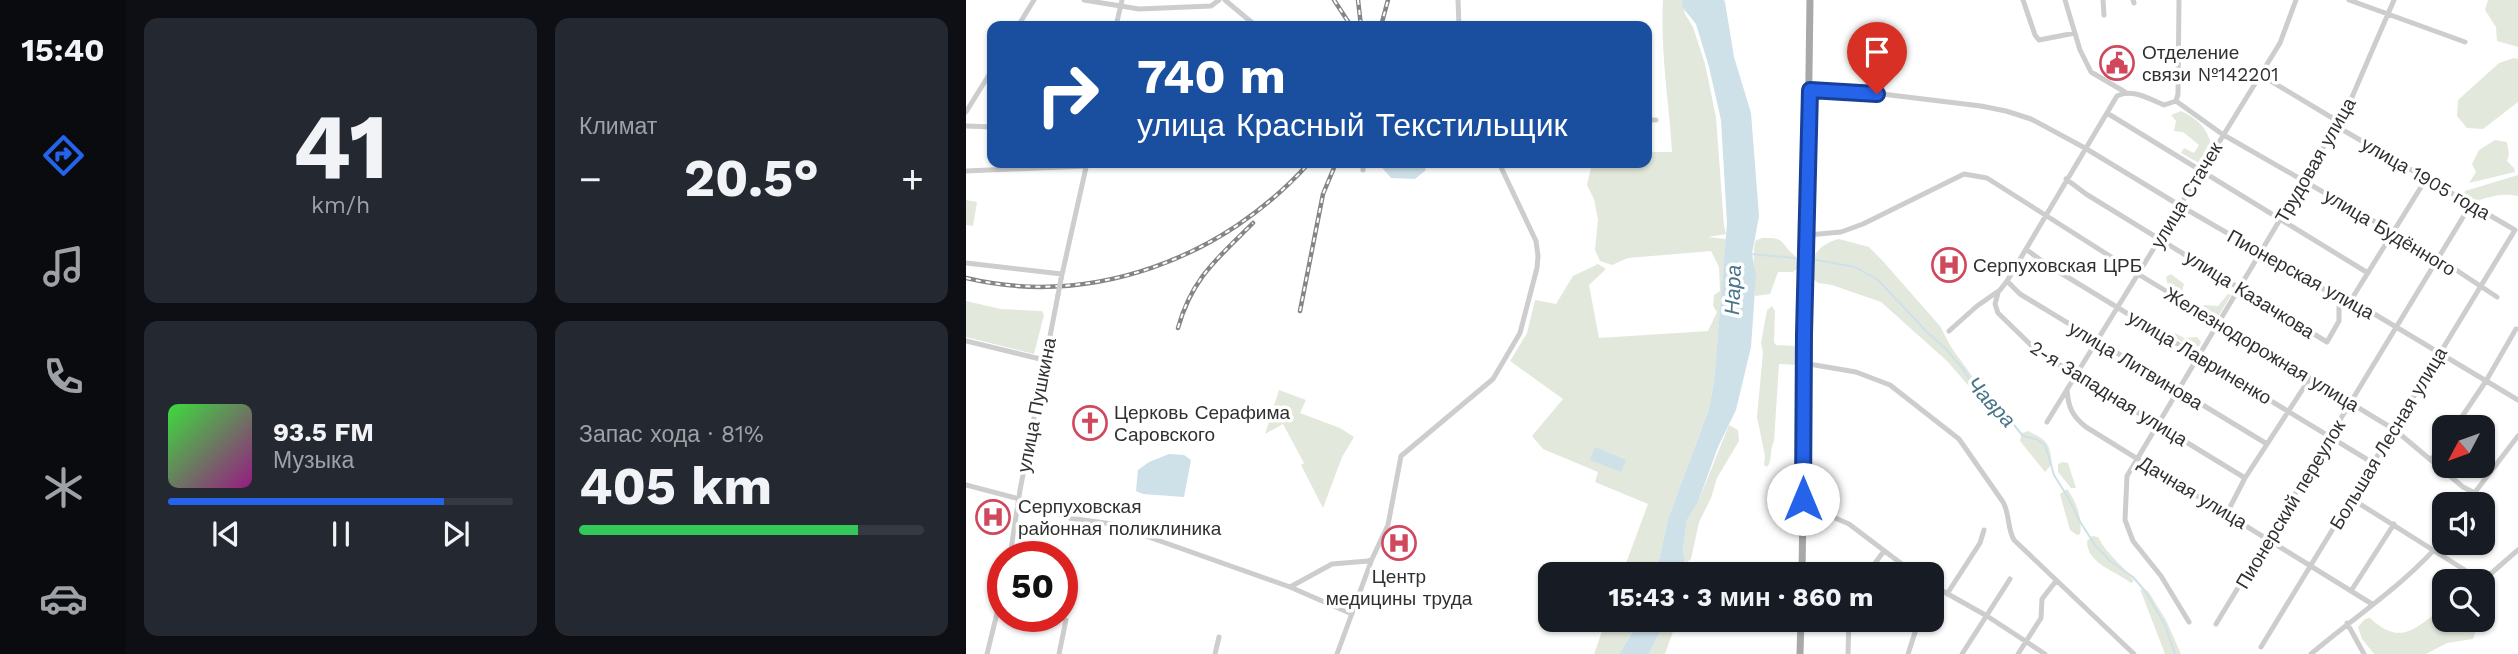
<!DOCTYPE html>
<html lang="ru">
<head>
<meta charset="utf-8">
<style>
  body { margin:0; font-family:"Work Sans",sans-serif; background:#242831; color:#f1f3f6; height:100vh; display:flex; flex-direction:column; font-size:26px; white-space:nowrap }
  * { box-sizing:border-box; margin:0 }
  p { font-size:23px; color:#9ea1a6 }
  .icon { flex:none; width:38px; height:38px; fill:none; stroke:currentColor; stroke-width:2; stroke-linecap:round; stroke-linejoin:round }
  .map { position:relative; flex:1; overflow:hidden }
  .panel { display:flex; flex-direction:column; gap:18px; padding:18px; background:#0d0f14; width:840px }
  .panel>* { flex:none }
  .top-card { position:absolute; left:21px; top:21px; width:665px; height:147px; border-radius:14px; box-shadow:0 2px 5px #0004; background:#1a4fa0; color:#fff; overflow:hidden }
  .needle { width:46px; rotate:229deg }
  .buttons { position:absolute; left:1466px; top:415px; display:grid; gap:14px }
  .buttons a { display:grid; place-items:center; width:63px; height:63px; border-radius:14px; background:#171b24; box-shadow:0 2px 5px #0004; font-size:35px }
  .speed { position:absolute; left:21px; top:541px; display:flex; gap:14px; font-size:35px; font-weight:700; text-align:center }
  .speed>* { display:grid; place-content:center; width:91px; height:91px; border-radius:50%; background:#171b24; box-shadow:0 2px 5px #0004; line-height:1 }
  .speed .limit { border:10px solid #d22; background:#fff; color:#111 }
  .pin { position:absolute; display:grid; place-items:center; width:60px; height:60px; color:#fff; margin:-72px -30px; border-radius:50% 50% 50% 0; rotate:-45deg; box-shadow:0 0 7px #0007 }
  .pin .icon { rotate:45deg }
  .me { position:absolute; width:77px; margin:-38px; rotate:0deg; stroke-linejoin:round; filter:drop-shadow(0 0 5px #0008) }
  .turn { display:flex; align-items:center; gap:24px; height:147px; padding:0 35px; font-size:32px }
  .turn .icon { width:91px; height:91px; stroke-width:2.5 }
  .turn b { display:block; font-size:49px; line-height:60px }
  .big { font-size:52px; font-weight:700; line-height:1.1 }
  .panel .tile { flex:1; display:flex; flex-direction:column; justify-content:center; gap:10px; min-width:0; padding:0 24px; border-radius:14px; background:#242831 }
  .panel .dial { align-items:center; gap:0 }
  .dial b { font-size:91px; line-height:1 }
  .song { display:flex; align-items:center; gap:21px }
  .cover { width:84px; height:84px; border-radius:10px; background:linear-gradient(135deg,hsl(120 70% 55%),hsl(310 70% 35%)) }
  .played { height:7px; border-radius:4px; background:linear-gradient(90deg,#2563eb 80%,#363941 80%) }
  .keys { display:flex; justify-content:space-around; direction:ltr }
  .heat { display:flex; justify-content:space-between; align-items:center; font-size:38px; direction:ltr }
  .charge { height:10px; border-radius:5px; background:linear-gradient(90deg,#34c759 81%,#363941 0) }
  .panel .tiles { flex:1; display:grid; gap:18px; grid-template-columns:repeat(2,1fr) }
  .trip { position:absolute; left:572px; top:562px; width:406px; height:70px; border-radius:14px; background:#171b24; box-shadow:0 2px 5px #0004; font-weight:700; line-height:70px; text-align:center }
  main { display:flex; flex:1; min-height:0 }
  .menu { display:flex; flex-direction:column; width:126px; justify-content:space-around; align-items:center; background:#090b0e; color:#9ea1a6 }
  .menu .icon { width:49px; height:49px }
  .menu .current { color:#2563eb }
  .menu b { font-size:32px; color:#f1f3f6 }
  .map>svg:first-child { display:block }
</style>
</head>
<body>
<main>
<nav class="menu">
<b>15:40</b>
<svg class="icon current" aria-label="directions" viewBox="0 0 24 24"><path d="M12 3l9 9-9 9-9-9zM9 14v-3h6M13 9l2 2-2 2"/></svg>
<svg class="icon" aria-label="music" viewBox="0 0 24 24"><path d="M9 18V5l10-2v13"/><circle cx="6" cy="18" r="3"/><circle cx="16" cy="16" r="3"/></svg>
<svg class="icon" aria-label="phone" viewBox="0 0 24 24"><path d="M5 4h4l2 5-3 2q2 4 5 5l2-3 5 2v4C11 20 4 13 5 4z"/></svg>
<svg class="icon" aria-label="climate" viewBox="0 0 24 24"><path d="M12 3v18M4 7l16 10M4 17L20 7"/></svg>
<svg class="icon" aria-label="car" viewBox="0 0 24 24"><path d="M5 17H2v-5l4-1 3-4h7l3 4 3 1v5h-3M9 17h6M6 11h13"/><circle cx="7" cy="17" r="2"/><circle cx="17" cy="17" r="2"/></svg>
</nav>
<section class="panel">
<div class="tiles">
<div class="tile dial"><b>41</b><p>km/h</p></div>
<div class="tile"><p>Климат</p>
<div class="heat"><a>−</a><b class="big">20.5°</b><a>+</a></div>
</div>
<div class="tile">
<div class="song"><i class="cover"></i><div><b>93.5 FM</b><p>Музыка</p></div></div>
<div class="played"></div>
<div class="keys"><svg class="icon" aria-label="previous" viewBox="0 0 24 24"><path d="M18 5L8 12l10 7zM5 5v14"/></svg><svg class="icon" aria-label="pause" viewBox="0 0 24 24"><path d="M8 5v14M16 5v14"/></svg><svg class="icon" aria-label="next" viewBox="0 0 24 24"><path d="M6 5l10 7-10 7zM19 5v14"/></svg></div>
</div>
<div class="tile"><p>Запас хода · 81%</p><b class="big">405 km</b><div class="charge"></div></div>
</div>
</section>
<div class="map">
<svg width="1552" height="654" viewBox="0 0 1552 654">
  <rect width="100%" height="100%" fill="#fff"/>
  <path fill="#e3e8dc" d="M697,0H716L719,14L727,27L739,64L750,117L758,226L760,234L742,237L760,239L748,381L743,409L702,519L690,574H656L682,504L629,482L632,472L577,449L566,436L597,399L544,361L561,333L569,300L590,304L607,276L632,264L640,269L623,285L633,338L742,331L751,312L747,306L748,295L754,291L753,267L745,251L662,258L646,265L634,261L629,250L632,220L628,199L621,185L626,163H681V152H706C703,102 694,50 697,0Z
    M1522,0H1552V47L1531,41L1530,27L1519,10Z
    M1548,58L1552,59V102L1517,129L1501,128L1491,116L1492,100L1533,63Z
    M1215,111C1230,118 1241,127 1245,144L1233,163L1215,153L1218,148L1228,153L1233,145L1217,132L1208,131L1210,121L1205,115Z
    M1529,140L1541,142L1543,154L1541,161L1548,168L1549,172L1503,183L1510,172L1506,164L1513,150Z
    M1552,175V196C1544,195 1537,194 1529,196C1515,198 1510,205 1497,195L1499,191Z
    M0,200L11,202L7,226L0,225Z
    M796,238C810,238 813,237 821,248C825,253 829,255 833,261V268L827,272H812L804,294L789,296C790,277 786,259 789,241Z
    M873,239L903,247L915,259L974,326L985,347L1006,376L1033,405V415H1028L981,361L915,302L866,285L852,283L844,276C842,257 855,243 873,239Z
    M1205,274L1218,284L1216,291H1212L1202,286L1200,277Z
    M1262,294L1265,295L1253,315H1246L1238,309V305L1252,306Z
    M0,301L35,309L76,311L78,315L68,354L0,337Z
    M806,306L809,311L808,342L810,345L830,346L834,349L835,362L831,365L813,364L808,441C803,450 807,461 801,467L798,465L799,456L791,417L797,352L795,343L801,310Z
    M1209,333L1218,338L1231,337L1235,342L1233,346L1225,347L1208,337Z
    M313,390L340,400L334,413L374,428L388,437L376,457L357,508L335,465L338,463L317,424L299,434Z
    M763,425L772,430L773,441L751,478L745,498L733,522L725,559L721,562L718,561L717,549L721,520L732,502Z
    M1062,431C1081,440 1084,443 1086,464L1079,472L1054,441L1056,433Z
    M1097,462L1102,463L1110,488H1105L1092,472V464Z
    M1101,489C1110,500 1117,520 1114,534L1111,535L1104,530L1095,498L1094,494Z
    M1126,536L1132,537C1141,555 1157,565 1168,581L1165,583C1150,571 1121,564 1121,541Z
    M1174,589L1182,591L1200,620L1215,654H1199Z
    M1477,608L1479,620H1506L1511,627L1507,639L1481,643L1460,654H1408L1396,639L1392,627L1399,619L1404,618C1435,647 1449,628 1477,608Z
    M640,620H674L653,654H628Z
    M700,620H711L699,654H683Z"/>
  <path fill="#cee0e8" d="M716,0H758L759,2L768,57L785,113L793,216L786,254L790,275L785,347L770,410L752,447L732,502L721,520L717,549L719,566L717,574H690L702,519L743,409L748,381L761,223L755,120L743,67L730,24L717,8Z
    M412,163H457L460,170L449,179L425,178Z
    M629,447L660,460L655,472L624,460Z
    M203,454L218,455L225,460L218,497L177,494L170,491L172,470L183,462Z
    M674,620H700L683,654H653Z"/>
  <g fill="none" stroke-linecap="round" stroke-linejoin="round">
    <path stroke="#cee0e8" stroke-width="2" d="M785,254L829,258
      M845,259L889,267L912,280L962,333L980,349L997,369L1009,388L1040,415L1057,436L1070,439L1079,445L1088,475L1103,499L1113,520L1129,545L1143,560L1167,577L1179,591L1199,625L1209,654"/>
    <path stroke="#cdcdcd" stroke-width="5" d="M118,0L173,9L245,6L253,0
      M259,0L290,26
      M492,0L493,26
      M1057,0L1069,35L1073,40L1109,33
      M1099,0L1114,50L1125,72L1159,92
      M1137,0L1138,15
      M1167,0L1168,3
      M1383,0L1499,42
      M52,26L68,0
      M150,26L156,0
      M1293,74L1373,122
      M844,90L916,94L1015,106L1040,111L1065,119L1119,148L1213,205L1373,298L1385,300L1552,400
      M1210,101L1256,134L1472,258L1531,297
      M1210,101L1212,94L1213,0
      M0,112L26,70
      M1141,113L1402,273
      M681,120H690
      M0,126L26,127
      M397,163V170
      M0,171L121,166
      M1100,179L1120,194L1361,342L1373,321V298
      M842,235L875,232L897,224L998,174L1021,178L1172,274L1429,430L1497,487L1507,492
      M1061,250L1080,264L1407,463
      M0,263L96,274
      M95,279L121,163
      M1041,281L1054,294L1301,444
      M1032,293L1029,304L1032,313L1071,351L1279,478
      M1385,300L1460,179
      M983,331L1011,306L1034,290L1041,281L1151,96C1166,88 1183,99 1198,105L1210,101
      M0,341L78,360
      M837,363L890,372L924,385L993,439L1037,502C1044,514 1041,528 1048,540L1168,654
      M1101,389C1102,407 1106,416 1120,427L1406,604
      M1081,422L1314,43L1330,0
      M1489,427L1520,381L1550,329
      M1465,460L1479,441
      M0,485L65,502L103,518L146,524L324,587L386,614
      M1386,499L1513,579L1521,577L1552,550
      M837,504L883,524L949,574
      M1500,504L1552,436
      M1261,513L1279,478L1344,378
      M44,556L54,490L92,295
      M901,574L918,551
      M966,585L1021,616L1079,654
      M324,587L366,564L402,561L406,559
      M1385,591L1428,524
      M981,594L1014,543L1018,530
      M90,616L100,620L93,654
      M1223,622L1195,576L1167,541L1159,520L1161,476L1383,104L1428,0
      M1381,623L1398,654
      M1250,624L1505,204
      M1295,647L1549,230L1370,126
      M21,654L37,589
      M249,654L253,637
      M371,654L406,559L422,525L435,456L527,379L554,333L571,268L572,256L570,241L533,163
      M882,654L883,620
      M942,654L953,620
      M996,654L1044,579
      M1052,654L1075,618L1076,599L1090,581
      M1345,654C1387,618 1445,580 1479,537"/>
    <path stroke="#a8a8a8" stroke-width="7" d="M836,574L844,0
      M834,654L835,620"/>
    <g stroke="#858585" stroke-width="4.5">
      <path id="rail" d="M368,0L385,26
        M392,0L395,26
        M415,26L422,0
        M0,278C126,308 258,258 343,163
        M334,311L357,194L370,163
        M212,328C226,278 251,259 287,223"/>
    </g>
    <use href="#rail" stroke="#fff" stroke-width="2" stroke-dasharray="5" stroke-linecap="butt"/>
    <path stroke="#cdcdcd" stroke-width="5" d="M92,295L95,279"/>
  </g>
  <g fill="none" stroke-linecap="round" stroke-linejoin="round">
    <g stroke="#184099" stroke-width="18">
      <path id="route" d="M837,499L838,334L844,90L911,94"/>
    </g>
    <use href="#route" stroke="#2563eb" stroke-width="12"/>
  </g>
  <defs>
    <g id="civic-ring" transform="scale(1.75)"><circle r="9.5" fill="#fff" stroke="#d0485c" stroke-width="1.5"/><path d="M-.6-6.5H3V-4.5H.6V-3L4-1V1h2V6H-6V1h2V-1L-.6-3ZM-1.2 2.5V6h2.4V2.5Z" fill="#d0485c"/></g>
    <g id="hospital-ring" transform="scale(1.75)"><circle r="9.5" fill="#fff" stroke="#d0485c" stroke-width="1.5"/><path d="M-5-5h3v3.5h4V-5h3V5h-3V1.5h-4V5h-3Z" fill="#d0485c"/></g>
    <g id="church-ring" transform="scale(1.75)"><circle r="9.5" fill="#fff" stroke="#d0485c" stroke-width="1.5"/><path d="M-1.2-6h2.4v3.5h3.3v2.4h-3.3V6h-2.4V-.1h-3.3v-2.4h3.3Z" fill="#d0485c"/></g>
  </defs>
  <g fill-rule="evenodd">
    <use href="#civic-ring" x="1151" y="63"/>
    <use href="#hospital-ring" x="983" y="265"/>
    <use href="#church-ring" x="124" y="423"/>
    <use href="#hospital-ring" x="27" y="517"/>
    <use href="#hospital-ring" x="433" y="543"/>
  </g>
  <g text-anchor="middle" stroke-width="7" stroke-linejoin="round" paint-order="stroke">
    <g font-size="19" fill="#303030" stroke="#fff" text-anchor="start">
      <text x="1176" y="59">Отделение<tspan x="1176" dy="22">связи №142201</tspan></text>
      <text x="1007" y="272">Серпуховская ЦРБ</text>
      <text x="148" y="419">Церковь Серафима<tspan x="148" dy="22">Саровского</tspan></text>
      <text x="52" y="513">Серпуховская<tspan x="52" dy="22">районная поликлиника</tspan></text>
      <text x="433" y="583" text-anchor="middle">Центр<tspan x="433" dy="22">медицины труда</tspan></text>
    </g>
    <g font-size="19" fill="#303030" stroke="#fff">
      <text transform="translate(1349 160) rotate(-60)" y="7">Трудовая улица</text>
      <text transform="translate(1460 178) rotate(30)" y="7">улица 1905 года</text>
      <text transform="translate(1220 195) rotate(-59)" y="7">улица Стачек</text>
      <text transform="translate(1424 232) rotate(31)" y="7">улица Будённого</text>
      <text transform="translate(1335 274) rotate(29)" y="7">Пионерская улица</text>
      <text transform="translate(1284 294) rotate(32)" y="7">улица Казачкова</text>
      <text transform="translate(1296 349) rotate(31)" y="7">Железнодорожная улица</text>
      <text transform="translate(1234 357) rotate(31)" y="7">улица Лавриненко</text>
      <text transform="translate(1170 365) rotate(31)" y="7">улица Литвинова</text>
      <text transform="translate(1143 393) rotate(32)" y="7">2-я Западная улица</text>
      <text transform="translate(70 405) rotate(-79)" y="7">улица Пушкина</text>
      <text transform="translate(1422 438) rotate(-59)" y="7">Большая Лесная улица</text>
      <text transform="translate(1227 492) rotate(31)" y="7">Дачная улица</text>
      <text transform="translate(1324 504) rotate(-59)" y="7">Пионерский переулок</text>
    </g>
    <g font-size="21" font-style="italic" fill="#477488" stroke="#fff">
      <text transform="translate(767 290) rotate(-88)" y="7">Нара</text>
      <text transform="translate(1025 402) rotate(47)" y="7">Чавра</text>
    </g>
  </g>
</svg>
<div class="buttons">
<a><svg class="needle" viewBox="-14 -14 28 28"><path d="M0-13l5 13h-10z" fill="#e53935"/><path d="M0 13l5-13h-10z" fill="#9ea1a6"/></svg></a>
<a><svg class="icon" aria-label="sound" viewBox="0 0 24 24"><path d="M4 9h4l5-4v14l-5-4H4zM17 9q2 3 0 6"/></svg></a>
<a><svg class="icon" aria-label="search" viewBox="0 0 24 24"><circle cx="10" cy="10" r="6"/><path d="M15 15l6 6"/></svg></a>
</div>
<div class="speed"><div class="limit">50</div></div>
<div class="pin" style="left:911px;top:94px;background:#d93025"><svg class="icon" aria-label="arrive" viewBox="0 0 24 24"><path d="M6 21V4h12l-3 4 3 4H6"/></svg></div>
<svg class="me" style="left:837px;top:499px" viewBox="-20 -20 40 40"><circle r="19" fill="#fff"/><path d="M0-13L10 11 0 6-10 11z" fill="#2563eb"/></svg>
<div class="trip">15:43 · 3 мин · 860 m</div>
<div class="top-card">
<div class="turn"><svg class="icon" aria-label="right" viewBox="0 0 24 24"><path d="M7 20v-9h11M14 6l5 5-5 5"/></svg><div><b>740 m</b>улица Красный Текстильщик</div></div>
</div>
</div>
</main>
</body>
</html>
